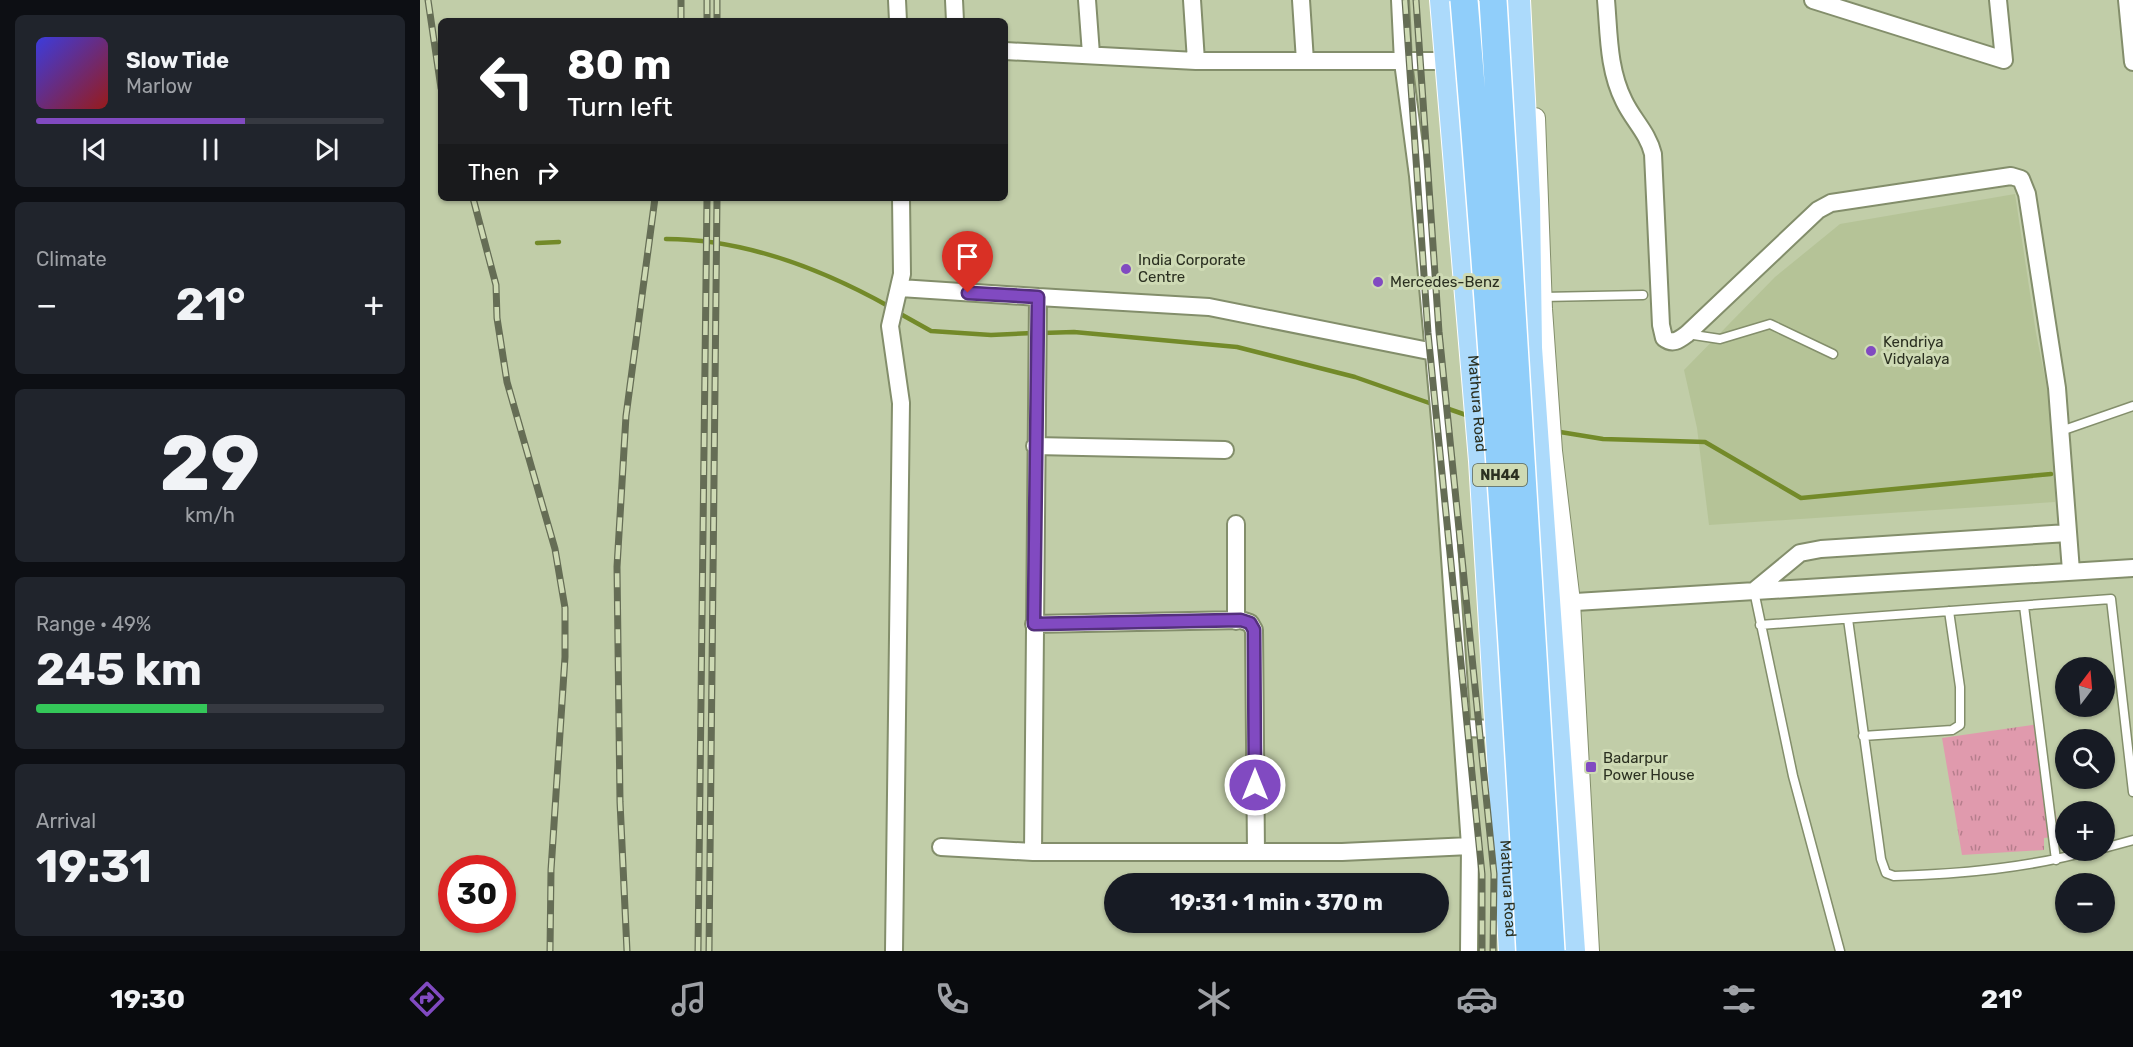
<!DOCTYPE html>
<html lang="en">
<head>
<meta charset="utf-8">
<style>
  body { margin:0; font-family:Rubik,sans-serif; background:#20242c; color:#f1f3f6; height:100vh; display:flex; flex-direction:column; font-size:22px; white-space:nowrap }
  * { box-sizing:border-box; margin:0 }
  p { font-size:20px; color:#9ea1a6 }
  .icon { flex:none; width:33px; height:33px; fill:none; stroke:currentColor; stroke-width:2; stroke-linecap:round; stroke-linejoin:round }
  .map { position:relative; flex:1; overflow:hidden }
  .drawer { display:flex; flex-direction:column; gap:15px; padding:15px; background:#0d0f14; width:420px }
  .drawer>* { flex:none }
  .hud { position:absolute; left:18px; top:18px; width:570px; height:183px; border-radius:9px; box-shadow:0 2px 4px #0004; background:#202124; color:#fff; overflow:hidden }
  .needle { width:39px; rotate:16deg }
  .controls { position:absolute; left:1635px; top:657px; display:grid; gap:12px }
  .controls a { display:grid; place-items:center; width:60px; height:60px; border-radius:50%; background:#171b24; box-shadow:0 2px 4px #0004; font-size:30px }
  .speed { position:absolute; left:18px; top:855px; display:flex; gap:12px; font-size:30px; font-weight:700; text-align:center }
  .speed>* { display:grid; place-content:center; width:78px; height:78px; border-radius:50%; background:#171b24; box-shadow:0 2px 4px #0004; line-height:1 }
  .speed .limit { border:9px solid #d22; background:#fff; color:#111 }
  .pin { position:absolute; display:grid; place-items:center; width:51px; height:51px; color:#fff; margin:-62px -26px; border-radius:50% 50% 50% 0; rotate:-45deg; box-shadow:0 0 6px #0007 }
  .pin .icon { rotate:45deg }
  .me { position:absolute; width:66px; margin:-33px; rotate:0deg; stroke-linejoin:round; filter:drop-shadow(0 0 4px #0008) }
  .turn { display:flex; align-items:center; gap:21px; height:126px; padding:0 30px; font-size:27px }
  .turn .icon { width:78px; height:78px; stroke-width:2.5 }
  .turn b { display:block; font-size:42px; line-height:51px }
  .then { display:flex; align-items:center; height:57px; padding:0 30px; background:#0003; gap:12px; font-size:22px }
  .big { font-size:45px; font-weight:700; line-height:1.1 }
  .drawer .widget { flex:1; display:flex; flex-direction:column; justify-content:center; gap:9px; min-width:0; padding:0 21px; border-radius:9px; background:#20242c }
  .drawer .dial { align-items:center; gap:0 }
  .dial b { font-size:78px; line-height:1 }
  .song { display:flex; align-items:center; gap:18px }
  .cover { width:72px; height:72px; border-radius:9px; background:linear-gradient(135deg,hsl(240 70% 55%),hsl(0 70% 35%)) }
  .played { height:6px; border-radius:3px; background:linear-gradient(90deg,#814ac1 60%,#363941 60%) }
  .keys { display:flex; justify-content:space-around; direction:ltr }
  .heat { display:flex; justify-content:space-between; align-items:center; font-size:33px; direction:ltr }
  .charge { height:9px; border-radius:4px; background:linear-gradient(90deg,#34c759 49%,#363941 0) }
  .trip { position:absolute; left:684px; top:873px; width:345px; height:60px; border-radius:30px; background:#171b24; box-shadow:0 2px 4px #0004; font-weight:700; line-height:60px; text-align:center }
  .dock { display:flex; height:96px; justify-content:space-around; align-items:center; background:#090b0e; color:#9ea1a6 }
  .dock .icon { width:42px; height:42px }
  .dock .on { color:#814ac1 }
  .dock b { font-size:27px; color:#f1f3f6 }
  main { display:flex; flex:1; min-height:0 }
  .map>svg:first-child { display:block }
</style>
</head>
<body>
<main>
<section class="drawer">
<div class="widget">
<div class="song"><i class="cover"></i><div><b>Slow Tide</b><p>Marlow</p></div></div>
<div class="played"></div>
<div class="keys"><svg class="icon" aria-label="previous" viewBox="0 0 24 24"><path d="M18 5L8 12l10 7zM5 5v14"/></svg><svg class="icon" aria-label="pause" viewBox="0 0 24 24"><path d="M8 5v14M16 5v14"/></svg><svg class="icon" aria-label="next" viewBox="0 0 24 24"><path d="M6 5l10 7-10 7zM19 5v14"/></svg></div>
</div>
<div class="widget"><p>Climate</p>
<div class="heat"><a>−</a><b class="big">21°</b><a>+</a></div>
</div>
<div class="widget dial"><b>29</b><p>km/h</p></div>
<div class="widget"><p>Range · 49%</p><b class="big">245 km</b><div class="charge"></div></div>
<div class="widget"><p>Arrival</p><b class="big">19:31</b></div>
</section>
<div class="map">
<svg width="1713" height="951" viewBox="0 0 1713 951">
  <defs>
    <pattern id="grass-tufts" width="24" height="20" patternUnits="userSpaceOnUse" patternTransform="scale(1.5)"><rect width="24" height="20" fill="#e09aad"/><path d="M3 7l-1-3M5 7V3M7 7l1-3M15 17l-1-3M17 17v-4M19 17l1-3" fill="none" stroke="#b67e8c"/></pattern>
  </defs>
  <rect width="100%" height="100%" fill="#c1cda8"/>
  <path fill="#b5c397" d="M1595,194L1616,333L1636,433L1635,502L1289,525L1277,428L1264,370L1355,277L1420,224Z"/>
  <path fill="url(#grass-tufts)" d="M1619,724L1640,836L1624,838V850L1542,855L1522,738Z"/>
  <g fill="none" stroke-linecap="round" stroke-linejoin="round">
    <path stroke="#738a29" stroke-width="4.5" d="M246,239C325,239 402,269 470,307
      M117,243L139,242
      M477,312L511,331L571,335L613,333
      M622,333L654,332L817,347L935,377L1015,405
      M1023,407L1049,416
      M1134,431L1183,439L1285,442L1381,498L1631,474"/>
    <g stroke="#838e6b" stroke-width="11">
      <path id="service" d="M1122,297L1223,295
        M1267,334L1300,339L1350,324L1413,354
        M1641,431L1713,406
        M1334,591L1373,776L1420,951
        M1604,606L1636,860
        M1428,619L1461,859L1466,873L1474,876C1542,874 1608,868 1673,850
        M1340,625L1691,599L1713,792
        M1443,736L1532,730L1540,725V687L1529,611
        M1684,848L1713,840"/>
    </g>
    <g stroke="#838e6b" stroke-width="20">
      <path id="minor" d="M477,0L478,21
        M534,0L535,21
        M667,0L671,54
        M772,0L776,61
        M881,0L885,61
        M980,0L983,62L998,176L1022,442L1050,846L1049,951
        M1186,0C1189,34 1188,69 1204,101C1213,120 1228,133 1233,154L1241,325L1244,338C1253,345 1259,340 1267,334L1398,210L1411,203L1591,176L1601,179L1607,194L1637,388L1651,571
        M1393,0L1584,60L1578,0
        M1707,0L1713,62
        M585,51L776,61H1027
        M480,288L618,297
        M615,446L805,450
        M1334,591L1380,553L1401,549L1648,533
        M1139,603L1713,568
        M816,621V524
        M614,624L821,620L830,623L834,630L836,852
        M1043,728L1079,729
        M521,847L613,852H922L1050,846
        M613,852L618,297L789,307L1014,352
        M474,951L481,403L470,326L482,274L481,198"/>
    </g>
    <g stroke="#838e6b" stroke-width="22">
      <path id="tertiary" d="M1115,118L1122,309L1132,451L1150,602L1169,951"/>
    </g>
    <g stroke="#fff" stroke-width="28">
      <g id="primary">
        <path id="s1" d="M1023,0L1062,461L1092,951"/>
        <path d="M1097,0L1107,200L1109,348L1152,951"/>
      </g>
    </g>
    <use href="#service" stroke="#fff" stroke-width="8"/>
    <use href="#minor" stroke="#fff" stroke-width="16"/>
    <use href="#tertiary" stroke="#fff" stroke-width="20"/>
    <use href="#primary" stroke="#acdafb" stroke-width="26"/>
    <g stroke="#656d55" stroke-width="7">
      <path id="rail" d="M8,0L21,88
        M287,0V21
        M297,0V21
        M985,0L1008,333L1062,874V951
        M996,0L1019,332L1074,874L1073,951
        M261,21V0
        M53,198L76,285L77,318L87,382L135,549L145,608V657L131,870L130,951
        M207,951L200,802L197,567L206,416L235,198
        M278,951L287,198
        M289,951L297,198"/>
    </g>
    <use href="#rail" stroke="#cedab4" stroke-width="4.5" stroke-dasharray="14" stroke-linecap="butt"/>
    <g stroke="#fff" stroke-width="30" stroke-linecap="butt">
      <path id="trunk-bridge" d="M1044,0C1071,317 1093,634 1110,951
        M1073,0L1131,951"/>
    </g>
    <use href="#trunk-bridge" stroke="#90cefa" stroke-width="27"/>
  </g>
  <g fill="none" stroke-linecap="round" stroke-linejoin="round">
    <g stroke="#54307d" stroke-width="15">
      <path id="route" d="M548,293L618,297L614,624L821,620L830,623L834,630L835,785"/>
    </g>
    <use href="#route" stroke="#814ac1" stroke-width="10"/>
  </g>
  <g fill="#814ac1" stroke="#cedab4" stroke-width="2">
    <circle cx="706" cy="269" r="6"/>
    <circle cx="958" cy="282" r="6"/>
    <circle cx="1451" cy="351" r="6"/>
    <rect x="1165" y="761" width="12" height="12" rx="3"/>
  </g>
  <g text-anchor="middle" stroke-width="6" stroke-linejoin="round" paint-order="stroke">
    <rect fill="#cedab4" stroke="#5c634d" stroke-width="1.5" x="1053" y="464" width="54" height="22" rx="4.5"/>
    <g font-size="14" font-weight="bold" fill="#2b3021">
      <text x="1080" y="480">NH44</text>
    </g>
    <g font-size="15" fill="#2b3021" stroke="#cedab4" text-anchor="start">
      <text x="718" y="265">India Corporate<tspan x="718" dy="17">Centre</tspan></text>
      <text x="970" y="287">Mercedes-Benz</text>
      <text x="1463" y="347">Kendriya<tspan x="1463" dy="17">Vidyalaya</tspan></text>
      <text x="1183" y="763">Badarpur<tspan x="1183" dy="17">Power House</tspan></text>
    </g>
    <g font-size="15" fill="#2b3021" stroke="#cedab4">
      <text dy="5" stroke="none"><textPath href="#s1" startOffset="405">Mathura Road</textPath></text>
      <text dy="5" stroke="none"><textPath href="#s1" startOffset="891">Mathura Road</textPath></text>
    </g>
  </g>
</svg>
<div class="controls">
<a><svg class="needle" viewBox="-14 -14 28 28"><path d="M0-13l5 13h-10z" fill="#e53935"/><path d="M0 13l5-13h-10z" fill="#9ea1a6"/></svg></a>
<a><svg class="icon" aria-label="search" viewBox="0 0 24 24"><circle cx="10" cy="10" r="6"/><path d="M15 15l6 6"/></svg></a>
<a>+</a>
<a>−</a>
</div>
<div class="speed"><div class="limit">30</div></div>
<div class="pin" style="left:548px;top:293px;background:#d93025"><svg class="icon" aria-label="arrive" viewBox="0 0 24 24"><path d="M6 21V4h12l-3 4 3 4H6"/></svg></div>
<svg class="me" style="left:835px;top:785px" viewBox="-20 -20 40 40"><circle r="17" fill="#814ac1" stroke="#fff" stroke-width="3"/><path d="M0-11L8 9 0 5-8 9z" fill="#fff"/></svg>
<div class="trip">19:31 · 1 min · 370 m</div>
<div class="hud">
<div class="turn"><svg class="icon" aria-label="left" viewBox="0 0 24 24"><path d="M17 20v-9H6M10 6l-5 5 5 5"/></svg><div><b>80 m</b>Turn left</div></div>
<div class="then">Then<svg class="icon" aria-label="right" viewBox="0 0 24 24"><path d="M7 20v-9h11M14 6l5 5-5 5"/></svg></div>
</div>
</div>
</main>
<nav class="dock">
<b>19:30</b>
<svg class="icon on" aria-label="directions" viewBox="0 0 24 24"><path d="M12 3l9 9-9 9-9-9zM9 14v-3h6M13 9l2 2-2 2"/></svg>
<svg class="icon" aria-label="music" viewBox="0 0 24 24"><path d="M9 18V5l10-2v13"/><circle cx="6" cy="18" r="3"/><circle cx="16" cy="16" r="3"/></svg>
<svg class="icon" aria-label="phone" viewBox="0 0 24 24"><path d="M5 4h4l2 5-3 2q2 4 5 5l2-3 5 2v4C11 20 4 13 5 4z"/></svg>
<svg class="icon" aria-label="climate" viewBox="0 0 24 24"><path d="M12 3v18M4 7l16 10M4 17L20 7"/></svg>
<svg class="icon" aria-label="car" viewBox="0 0 24 24"><path d="M5 17H2v-5l4-1 3-4h7l3 4 3 1v5h-3M9 17h6M6 11h13"/><circle cx="7" cy="17" r="2"/><circle cx="17" cy="17" r="2"/></svg>
<svg class="icon" aria-label="filters" viewBox="0 0 24 24"><path d="M4 7h16M4 17h16"/><circle cx="9" cy="7" r="2"/><circle cx="15" cy="17" r="2"/></svg>
<b>21°</b>
</nav>
</body>
</html>
